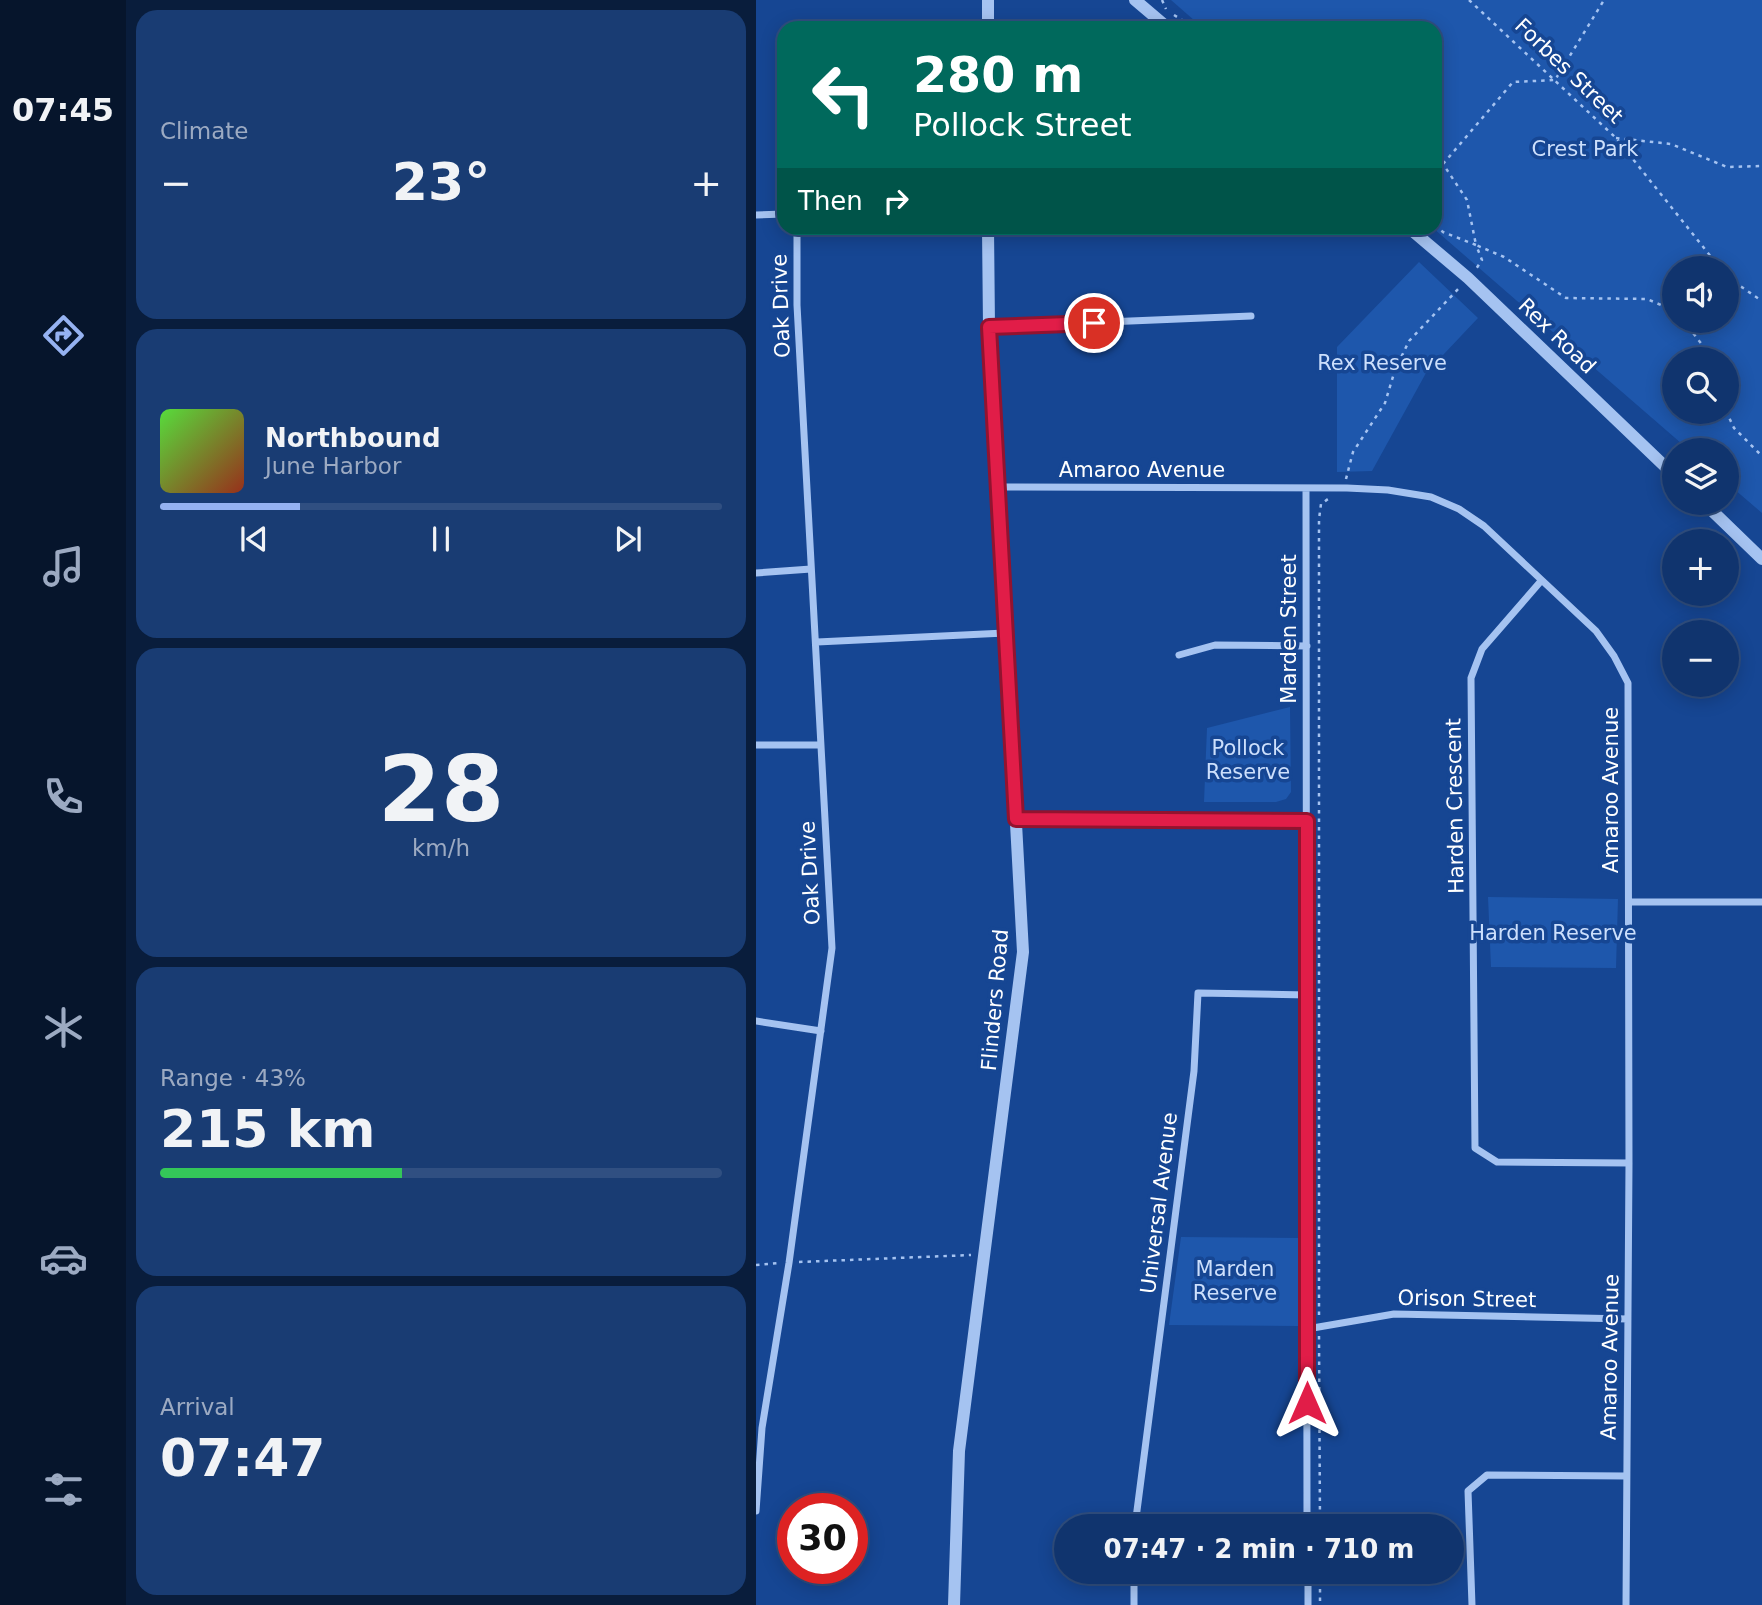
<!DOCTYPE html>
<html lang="en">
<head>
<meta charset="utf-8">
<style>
  body { margin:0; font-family:"DejaVu Sans",sans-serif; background:#193c73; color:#f1f3f6; height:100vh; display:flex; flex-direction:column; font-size:26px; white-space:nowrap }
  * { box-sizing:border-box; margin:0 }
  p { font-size:23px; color:#9caac2 }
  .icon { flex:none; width:38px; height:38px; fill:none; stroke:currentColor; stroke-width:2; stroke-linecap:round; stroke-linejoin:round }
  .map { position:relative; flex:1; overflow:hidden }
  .panel { display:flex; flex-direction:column; gap:10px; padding:10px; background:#091d3c; width:630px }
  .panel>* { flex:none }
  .banner { position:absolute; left:21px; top:21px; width:665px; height:214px; border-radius:21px; box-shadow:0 4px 18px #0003,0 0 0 2px #304f81; background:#00695c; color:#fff; overflow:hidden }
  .buttons { position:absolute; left:906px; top:256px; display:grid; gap:14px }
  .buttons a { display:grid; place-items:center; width:77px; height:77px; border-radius:50%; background:#10346e; box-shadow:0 4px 18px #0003,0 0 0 2px #304f81; font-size:35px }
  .speed { position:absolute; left:21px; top:1493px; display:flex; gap:14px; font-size:35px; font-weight:700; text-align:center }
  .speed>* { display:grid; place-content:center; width:91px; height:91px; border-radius:50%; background:#10346e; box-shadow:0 4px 18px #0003,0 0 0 2px #304f81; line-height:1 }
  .speed .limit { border:10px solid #d22; background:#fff; color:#111 }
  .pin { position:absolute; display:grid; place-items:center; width:60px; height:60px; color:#fff; margin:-30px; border:4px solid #fff; border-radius:50%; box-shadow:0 2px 7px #0007 }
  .me { position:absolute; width:77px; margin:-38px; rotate:0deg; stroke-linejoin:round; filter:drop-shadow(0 0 5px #0008) }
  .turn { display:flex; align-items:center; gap:24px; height:147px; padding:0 21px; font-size:32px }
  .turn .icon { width:91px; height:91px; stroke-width:2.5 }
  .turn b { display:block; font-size:49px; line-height:60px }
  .then { display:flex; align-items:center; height:66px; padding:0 21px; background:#0003; gap:14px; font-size:26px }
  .big { font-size:52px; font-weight:800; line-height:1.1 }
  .panel .card { flex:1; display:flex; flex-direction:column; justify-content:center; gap:10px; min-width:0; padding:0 24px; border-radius:21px; background:#193c73 }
  .panel .dial { align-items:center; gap:0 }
  .dial b { font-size:91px; line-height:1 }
  .song { display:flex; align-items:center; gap:21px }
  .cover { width:84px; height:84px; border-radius:10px; background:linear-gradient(135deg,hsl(110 70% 55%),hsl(10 70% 35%)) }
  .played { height:7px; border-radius:4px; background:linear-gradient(90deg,#95b2f1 25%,#304f81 25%) }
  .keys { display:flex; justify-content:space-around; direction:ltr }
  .heat { display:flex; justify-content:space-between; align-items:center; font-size:38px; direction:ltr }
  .charge { height:10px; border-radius:5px; background:linear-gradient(90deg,#34c759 43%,#304f81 0) }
  .trip { position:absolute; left:298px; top:1514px; width:410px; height:70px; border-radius:35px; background:#10346e; box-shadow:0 4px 18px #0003,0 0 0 2px #304f81; font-weight:800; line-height:70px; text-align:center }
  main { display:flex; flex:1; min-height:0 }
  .tab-bar { display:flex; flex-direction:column; width:126px; justify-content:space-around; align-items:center; background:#06152c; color:#9caac2 }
  .tab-bar .icon { width:49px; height:49px }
  .tab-bar .on { color:#95b2f1 }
  .tab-bar b { font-size:32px; color:#f1f3f6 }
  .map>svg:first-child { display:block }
</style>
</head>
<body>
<main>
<nav class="tab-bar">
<b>07:45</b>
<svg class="icon on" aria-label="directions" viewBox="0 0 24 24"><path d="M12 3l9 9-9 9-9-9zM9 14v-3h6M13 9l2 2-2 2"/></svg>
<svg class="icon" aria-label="music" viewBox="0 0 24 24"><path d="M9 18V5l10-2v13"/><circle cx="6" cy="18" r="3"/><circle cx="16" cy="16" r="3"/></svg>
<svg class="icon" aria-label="phone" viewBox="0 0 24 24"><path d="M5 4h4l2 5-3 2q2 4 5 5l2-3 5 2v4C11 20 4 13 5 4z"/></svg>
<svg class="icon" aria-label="climate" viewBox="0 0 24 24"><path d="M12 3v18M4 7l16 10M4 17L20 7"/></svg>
<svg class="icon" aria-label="car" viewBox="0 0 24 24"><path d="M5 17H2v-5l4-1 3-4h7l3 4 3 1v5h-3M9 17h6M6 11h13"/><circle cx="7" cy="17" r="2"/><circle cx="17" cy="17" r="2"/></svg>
<svg class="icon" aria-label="filters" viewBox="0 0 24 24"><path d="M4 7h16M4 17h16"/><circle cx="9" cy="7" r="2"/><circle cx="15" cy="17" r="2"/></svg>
</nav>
<section class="panel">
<div class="card"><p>Climate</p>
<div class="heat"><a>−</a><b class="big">23°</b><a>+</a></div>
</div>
<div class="card">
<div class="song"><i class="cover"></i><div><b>Northbound</b><p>June Harbor</p></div></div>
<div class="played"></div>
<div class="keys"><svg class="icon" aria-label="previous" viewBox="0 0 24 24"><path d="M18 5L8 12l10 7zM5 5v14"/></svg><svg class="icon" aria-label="pause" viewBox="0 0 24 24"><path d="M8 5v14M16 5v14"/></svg><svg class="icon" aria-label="next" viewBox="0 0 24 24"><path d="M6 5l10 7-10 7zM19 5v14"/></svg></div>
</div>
<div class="card dial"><b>28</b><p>km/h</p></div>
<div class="card"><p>Range · 43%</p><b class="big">215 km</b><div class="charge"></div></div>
<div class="card"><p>Arrival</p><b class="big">07:47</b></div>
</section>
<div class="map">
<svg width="1006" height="1605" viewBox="0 0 1006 1605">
  <rect width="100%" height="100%" fill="#164693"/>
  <path fill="#1e57ac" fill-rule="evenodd" d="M415,0H1006V513L971,483V450H933L677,228H679V28H447ZM919,268H971V320H919ZM919,359H971V411H919Z
    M663,262L722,318L670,373L616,471L581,472V347Z
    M534,707L535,792L530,799L520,802H448L451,728Z
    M732,897L862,899L860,968L735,967Z
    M425,1237L544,1238L542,1326L413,1325Z"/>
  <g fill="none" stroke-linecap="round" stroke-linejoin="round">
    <path stroke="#a5c3f1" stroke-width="2.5" stroke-dasharray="3.5 5" stroke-linecap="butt" d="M406,0L410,9
      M713,0L860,138L964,268
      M418,15L439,28
      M679,137L687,164L711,200L720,245L748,257L810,298L891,299L919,311
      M860,138L915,144L971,167L1006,166
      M687,164L757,82L799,80L848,0
      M679,225L687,232L720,245L726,260L720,269
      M971,277L1006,301
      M927,320L951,351L953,359
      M970,411L978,428L1006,456
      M590,479L597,452L629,403L639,370L653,341L704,287
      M43,1262L215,1255
      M0,1265L24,1263
      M563,1315V519L565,504L572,499
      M563,1336L564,1526
      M564,1572V1605"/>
    <path stroke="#a5c3f1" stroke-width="7" d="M0,215L28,214
      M233,327L495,316
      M243,487L591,488L632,490L675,497L703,509L728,526L840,631L858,656L872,683L873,1163L870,1605
      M550,488L551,1526
      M0,573L55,569
      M785,581L726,649L715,678L719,1148L741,1162L873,1163
      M61,642L249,633
      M423,655L459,645L551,646
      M0,745H64
      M260,819L551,821
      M873,902H1006
      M0,1021L65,1031
      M551,1329L638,1314L872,1319
      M0,1511L6,1428L33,1263L76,948L41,305V228
      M379,1526L438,1071L442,993L552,995
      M552,1572V1605
      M378,1605V1572
      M716,1605L712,1491L731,1475L870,1476"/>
    <path stroke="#a5c3f1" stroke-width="12" d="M379,0L412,28
      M232,28V0
      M653,228L712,278L919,476
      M947,502L1006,559
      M198,1605L203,1451L267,952L233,327L232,228"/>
  </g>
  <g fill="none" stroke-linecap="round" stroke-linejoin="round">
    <g stroke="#92132f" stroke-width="18">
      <path id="route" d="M338,323L233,327L260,819L551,821V1403"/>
    </g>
    <use href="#route" stroke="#e11d48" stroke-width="12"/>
  </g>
  <g text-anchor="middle" stroke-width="7" stroke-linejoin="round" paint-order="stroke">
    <g font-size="21" fill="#fff" stroke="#164693">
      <text transform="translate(813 71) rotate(44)" y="7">Forbes Street</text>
      <text transform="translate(25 306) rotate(-92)" y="7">Oak Drive</text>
      <text transform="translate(801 336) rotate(44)" y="7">Rex Road</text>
      <text x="386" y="477">Amaroo Avenue</text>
      <text transform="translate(533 629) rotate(-90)" y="7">Marden Street</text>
      <text transform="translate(855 790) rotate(-90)" y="7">Amaroo Avenue</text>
      <text transform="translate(699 806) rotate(-91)" y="7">Harden Crescent</text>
      <text transform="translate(54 873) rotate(-93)" y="7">Oak Drive</text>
      <text transform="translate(239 1000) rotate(-85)" y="7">Flinders Road</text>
      <text transform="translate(403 1203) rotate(-83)" y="7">Universal Avenue</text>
      <text transform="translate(711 1299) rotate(1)" y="7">Orison Street</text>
      <text transform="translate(854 1357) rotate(-89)" y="7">Amaroo Avenue</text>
    </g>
    <g font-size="21" fill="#ccdffc" stroke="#164693">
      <text x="829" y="156">Crest Park</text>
      <text x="626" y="370">Rex Reserve</text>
      <text x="492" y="755">Pollock<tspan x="492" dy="24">Reserve</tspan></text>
      <text x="797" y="940">Harden Reserve</text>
      <text x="479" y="1276">Marden<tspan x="479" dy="24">Reserve</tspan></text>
    </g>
  </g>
</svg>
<div class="buttons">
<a><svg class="icon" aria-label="sound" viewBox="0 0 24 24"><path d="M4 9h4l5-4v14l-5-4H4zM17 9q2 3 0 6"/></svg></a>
<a><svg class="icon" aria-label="search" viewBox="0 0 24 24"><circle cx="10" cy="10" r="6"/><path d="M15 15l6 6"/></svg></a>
<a><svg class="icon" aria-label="layers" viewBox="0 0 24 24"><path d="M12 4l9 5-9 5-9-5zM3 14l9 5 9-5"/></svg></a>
<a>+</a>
<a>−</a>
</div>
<div class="speed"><div class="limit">30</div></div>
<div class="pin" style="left:338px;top:323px;background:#d93025"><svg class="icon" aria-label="arrive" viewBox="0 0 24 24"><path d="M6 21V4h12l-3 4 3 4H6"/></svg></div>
<svg class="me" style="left:551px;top:1403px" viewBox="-20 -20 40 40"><path d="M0-17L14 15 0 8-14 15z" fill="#e11d48" stroke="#fff" stroke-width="4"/></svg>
<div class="trip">07:47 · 2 min · 710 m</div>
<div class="banner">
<div class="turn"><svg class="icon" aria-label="left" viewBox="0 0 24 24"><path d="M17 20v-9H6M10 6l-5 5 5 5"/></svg><div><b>280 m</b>Pollock Street</div></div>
<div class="then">Then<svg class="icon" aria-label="right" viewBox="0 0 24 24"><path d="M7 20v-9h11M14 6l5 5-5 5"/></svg></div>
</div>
</div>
</main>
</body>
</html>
